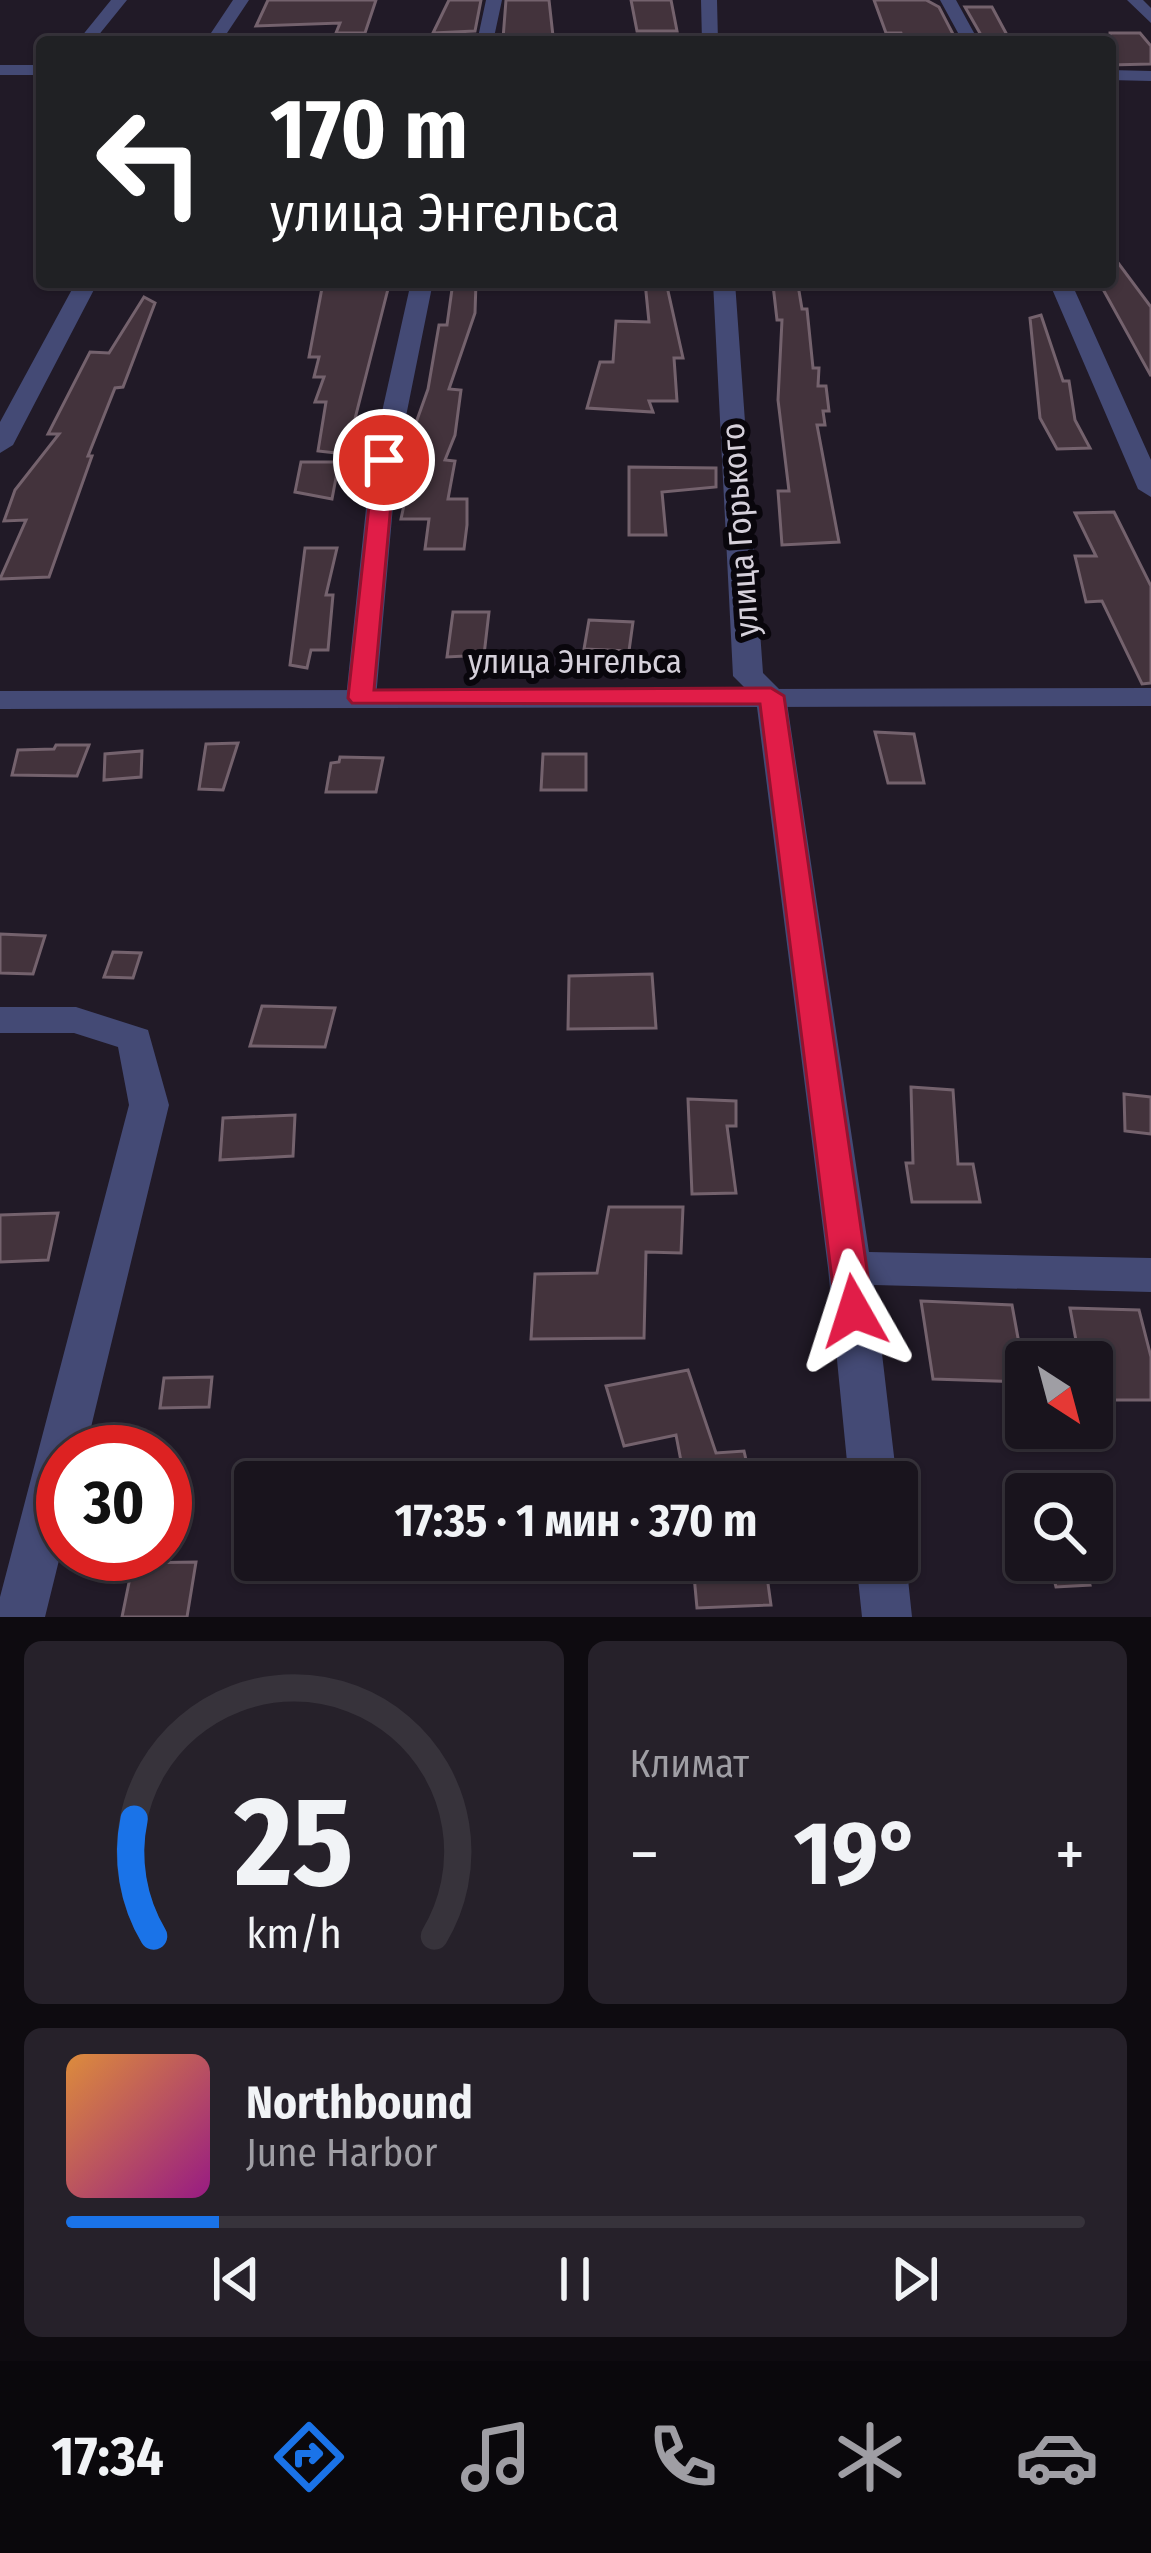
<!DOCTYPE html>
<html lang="ru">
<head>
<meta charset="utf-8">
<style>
  body { margin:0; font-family:"Fira Sans Condensed",sans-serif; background:#26212a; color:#f1f3f6; height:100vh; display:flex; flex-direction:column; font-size:45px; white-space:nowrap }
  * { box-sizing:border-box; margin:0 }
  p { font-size:39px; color:#9f9ea4 }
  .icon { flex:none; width:66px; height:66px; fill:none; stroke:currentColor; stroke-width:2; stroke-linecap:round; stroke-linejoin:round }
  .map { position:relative; height:1617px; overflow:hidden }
  .drawer { display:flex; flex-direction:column; gap:24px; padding:24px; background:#0e0b10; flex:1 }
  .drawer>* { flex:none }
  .guide { position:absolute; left:36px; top:36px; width:1080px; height:252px; border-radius:12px; box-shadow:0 3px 9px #0004,0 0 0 3px #37333b; background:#202124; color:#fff; overflow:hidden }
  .needle { width:78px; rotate:144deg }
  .controls { position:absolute; left:1005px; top:1341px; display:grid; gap:24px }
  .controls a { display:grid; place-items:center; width:108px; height:108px; border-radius:12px; background:#19141d; box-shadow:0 3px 9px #0004,0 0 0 3px #37333b; font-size:60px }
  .speed { position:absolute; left:36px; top:1425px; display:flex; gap:24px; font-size:60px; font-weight:700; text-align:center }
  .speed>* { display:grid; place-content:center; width:156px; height:156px; border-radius:50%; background:#19141d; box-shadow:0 3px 9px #0004,0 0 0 3px #37333b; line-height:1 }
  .speed .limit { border:18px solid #d22; background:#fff; color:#111 }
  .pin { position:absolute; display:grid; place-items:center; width:102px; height:102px; color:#fff; margin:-51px; border:6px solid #fff; border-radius:50%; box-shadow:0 3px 12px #0007 }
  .me { position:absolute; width:132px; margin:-66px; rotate:354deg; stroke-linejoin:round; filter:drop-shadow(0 0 9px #0008) }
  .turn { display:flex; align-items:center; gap:42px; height:252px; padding:0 36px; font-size:54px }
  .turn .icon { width:156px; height:156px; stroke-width:2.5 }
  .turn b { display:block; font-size:84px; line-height:102px }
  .big { font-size:90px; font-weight:700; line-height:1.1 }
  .drawer .tile { flex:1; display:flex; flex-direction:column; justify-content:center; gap:18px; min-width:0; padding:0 42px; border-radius:18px; background:#26212a }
  .drawer .dial { align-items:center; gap:0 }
  .dial svg { height:312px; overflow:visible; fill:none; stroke:#37333b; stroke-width:7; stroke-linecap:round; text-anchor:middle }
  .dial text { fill:#f1f3f6; stroke:none }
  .song { display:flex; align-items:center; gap:36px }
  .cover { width:144px; height:144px; border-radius:18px; background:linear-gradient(135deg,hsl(30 70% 55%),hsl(310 70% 35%)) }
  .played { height:12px; border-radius:6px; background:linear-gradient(90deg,#1a73e8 15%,#37333b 15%) }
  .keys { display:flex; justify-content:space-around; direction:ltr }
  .heat { display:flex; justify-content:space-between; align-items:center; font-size:66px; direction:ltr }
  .drawer .tiles { flex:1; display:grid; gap:24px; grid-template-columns:1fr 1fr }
  .tile:last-child { grid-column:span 2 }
  .trip { position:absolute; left:234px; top:1461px; width:684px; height:120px; border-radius:12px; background:#19141d; box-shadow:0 3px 9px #0004,0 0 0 3px #37333b; font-weight:700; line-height:120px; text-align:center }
  .tabs { display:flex; height:192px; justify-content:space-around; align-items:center; background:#0a080c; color:#9f9ea4 }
  .tabs .icon { width:84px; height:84px }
  .tabs .current { color:#1a73e8 }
  .tabs b { font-size:54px; color:#f1f3f6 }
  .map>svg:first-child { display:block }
</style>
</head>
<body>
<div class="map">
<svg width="1151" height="1617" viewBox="0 0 1151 1617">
  <rect width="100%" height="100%" fill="#211a27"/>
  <path fill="#43333c" stroke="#74626d" stroke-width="3" d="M268,0H376L365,33H336L340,23L256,26Z
    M449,0H481L475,31L433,33Z
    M506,0H549L553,36L503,39Z
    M631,0H671L677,31H637Z
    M874,0H926L939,7L954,36H945L948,40L904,41L901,33H886Z
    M965,7H992L1007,35H981Z
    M1110,33H1140L1151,46V64L1110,65Z
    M1110,252L1151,307V376L1099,282H1110Z
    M453,282H476L475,313L449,389L461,390L455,435L445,460L455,461L448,499H467V525L464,549H425L429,519H401L419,435L412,434L428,389L439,325H447Z
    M645,282H666L683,358H674L677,401H649L653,412L587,408L600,362H613L616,321L649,322Z
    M328,284L389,285L346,454L318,451L326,402H315L324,377H314L319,357H309L322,288Z
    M773,285H798L802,309H807L813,368H819L818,386H826L829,411H823L825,425H817L839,542L782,545L778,491H789L778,400L782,320H777Z
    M144,297L155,303L123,387L115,388L88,456H92L49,577L0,579L26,520L4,521L15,490L59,434H48L90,352L109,353Z
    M1041,315L1063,381H1069L1075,420L1090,448L1057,449L1040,418L1030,318Z
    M301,462H339L332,499L295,492Z
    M629,467L716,468V487L662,492L666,535H629Z
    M1114,512L1151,586V683L1142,684L1102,601L1086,602L1075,556H1096L1075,513Z
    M305,548H337L326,595H333L328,650H311L307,668L290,665Z
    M453,612H489L484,655L447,657Z
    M589,620L633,622L629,651L584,649Z
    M875,732L914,734L924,783H888Z
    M238,743L223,790L199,789L206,744Z
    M56,745H89L77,776L12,775L18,750L54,749Z
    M142,751L141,777L104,780L105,754Z
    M543,754H586V790H541Z
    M340,757L383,758L376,792H326L331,763L339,762Z
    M0,934L45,936L33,974L0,973Z
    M113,952L141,953L133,978L104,977Z
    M652,974L656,1028L568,1029L569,976Z
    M262,1006L335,1008L325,1047L250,1046Z
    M911,1087L953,1090L958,1164H973L980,1202H912L906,1163H913Z
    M1124,1094L1151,1097V1134L1125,1131Z
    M688,1099L736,1101V1126H727L736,1193L692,1194Z
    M295,1115L293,1156L220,1160L223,1118Z
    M609,1207H683L681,1253L646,1252L644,1338L531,1339L535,1274L597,1273Z
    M58,1213L48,1260L0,1262V1215Z
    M921,1301L1012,1305L1026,1382L933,1379Z
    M1070,1308L1139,1310L1151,1357V1400H1092V1362H1080Z
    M688,1370L716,1453L744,1451L751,1482H685L676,1435L624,1446L606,1386Z
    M212,1377L209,1407L160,1408L164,1378Z
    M1049,1560H1083L1090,1585L1056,1587Z
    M196,1562L187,1617H122L133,1563Z
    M765,1562L771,1605L697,1608L693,1565Z"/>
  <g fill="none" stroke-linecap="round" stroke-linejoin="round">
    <path fill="#444a75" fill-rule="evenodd" d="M111,0H127L93,42H77Z
      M233,0H249L221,42H205Z
      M486,0H502L493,42H477Z
      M701,0H717L718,42H702Z
      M940,0H956L979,42H963Z
      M1127,0H1143L1151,8V23Z
      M0,65H42V75H0Z
      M1110,70L1151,71V81L1110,80Z
      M76,282H98L13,445L0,453V422Z
      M411,282H433L397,461L376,698L361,707L346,698L371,461Z
      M713,282H735L763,673L786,696L869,1252L1151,1258V1292L874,1285L897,1482H849L828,1268L756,699L733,676Z
      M1049,282H1071L1151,460V497L1138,489Z
      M0,1007H76L148,1030L169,1105L85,1452H63V1544L45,1617H0V1597L129,1105L118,1047L74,1033H0Z
      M897,1544L906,1560L912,1617H862L856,1560H897Z"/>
    <path fill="#444a75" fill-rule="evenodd" d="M1151,688V706L0,709V691Z"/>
  </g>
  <path fill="#e11d48" stroke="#92132f" stroke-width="3" d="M384,454L395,460L374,690L771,688L784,696L873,1311L867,1321L854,1325L842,1321L836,1311L760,704L352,703L348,698L374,460Z"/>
  <g text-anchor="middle" stroke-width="12" stroke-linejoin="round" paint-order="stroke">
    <g font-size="33" fill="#d5d0da" stroke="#09060c">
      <text transform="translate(739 530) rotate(-94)" y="12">улица Горького</text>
      <text x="575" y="673">улица Энгельса</text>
    </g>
  </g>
</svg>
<div class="controls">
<a><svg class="needle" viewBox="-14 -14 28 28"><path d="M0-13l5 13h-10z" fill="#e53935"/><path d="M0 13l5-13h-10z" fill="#9f9ea4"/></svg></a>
<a><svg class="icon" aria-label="search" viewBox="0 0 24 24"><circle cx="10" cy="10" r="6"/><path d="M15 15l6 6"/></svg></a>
</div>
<div class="speed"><div class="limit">30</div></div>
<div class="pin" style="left:384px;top:460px;background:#d93025"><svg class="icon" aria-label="arrive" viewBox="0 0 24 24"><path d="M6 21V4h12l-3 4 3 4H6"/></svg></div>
<svg class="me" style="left:854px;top:1311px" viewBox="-20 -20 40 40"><path d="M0-17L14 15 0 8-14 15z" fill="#e11d48" stroke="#fff" stroke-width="4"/></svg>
<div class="trip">17:35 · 1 мин · 370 m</div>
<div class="guide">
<div class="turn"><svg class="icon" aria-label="left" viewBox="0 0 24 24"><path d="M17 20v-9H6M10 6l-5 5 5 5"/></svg><div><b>170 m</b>улица Энгельса</div></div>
</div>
</div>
<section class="drawer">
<div class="tiles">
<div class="tile dial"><svg viewBox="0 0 100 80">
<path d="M14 69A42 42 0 1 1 86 69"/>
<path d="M14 69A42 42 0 0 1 9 39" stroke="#1a73e8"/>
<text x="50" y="56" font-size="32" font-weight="700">25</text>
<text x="50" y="72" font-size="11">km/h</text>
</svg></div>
<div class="tile"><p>Климат</p>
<div class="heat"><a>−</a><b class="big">19°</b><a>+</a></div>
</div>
<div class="tile">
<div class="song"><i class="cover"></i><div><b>Northbound</b><p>June Harbor</p></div></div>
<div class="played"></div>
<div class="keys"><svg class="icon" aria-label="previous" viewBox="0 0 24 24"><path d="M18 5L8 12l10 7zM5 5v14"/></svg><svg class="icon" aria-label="pause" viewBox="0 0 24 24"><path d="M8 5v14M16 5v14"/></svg><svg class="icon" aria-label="next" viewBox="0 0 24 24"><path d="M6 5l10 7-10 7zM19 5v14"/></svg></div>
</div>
</div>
</section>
<nav class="tabs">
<b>17:34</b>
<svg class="icon current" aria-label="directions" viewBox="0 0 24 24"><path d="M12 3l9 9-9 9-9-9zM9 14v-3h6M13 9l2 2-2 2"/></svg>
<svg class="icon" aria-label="music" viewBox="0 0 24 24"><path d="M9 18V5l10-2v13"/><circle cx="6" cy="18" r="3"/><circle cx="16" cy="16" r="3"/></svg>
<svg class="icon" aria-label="phone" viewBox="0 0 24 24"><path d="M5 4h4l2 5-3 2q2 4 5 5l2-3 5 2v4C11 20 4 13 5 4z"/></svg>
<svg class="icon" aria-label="climate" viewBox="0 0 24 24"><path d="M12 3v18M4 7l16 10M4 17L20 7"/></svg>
<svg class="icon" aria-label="car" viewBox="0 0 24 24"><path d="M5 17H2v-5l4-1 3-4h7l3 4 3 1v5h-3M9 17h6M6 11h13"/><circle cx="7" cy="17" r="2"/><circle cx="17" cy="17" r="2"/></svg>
</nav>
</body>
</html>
